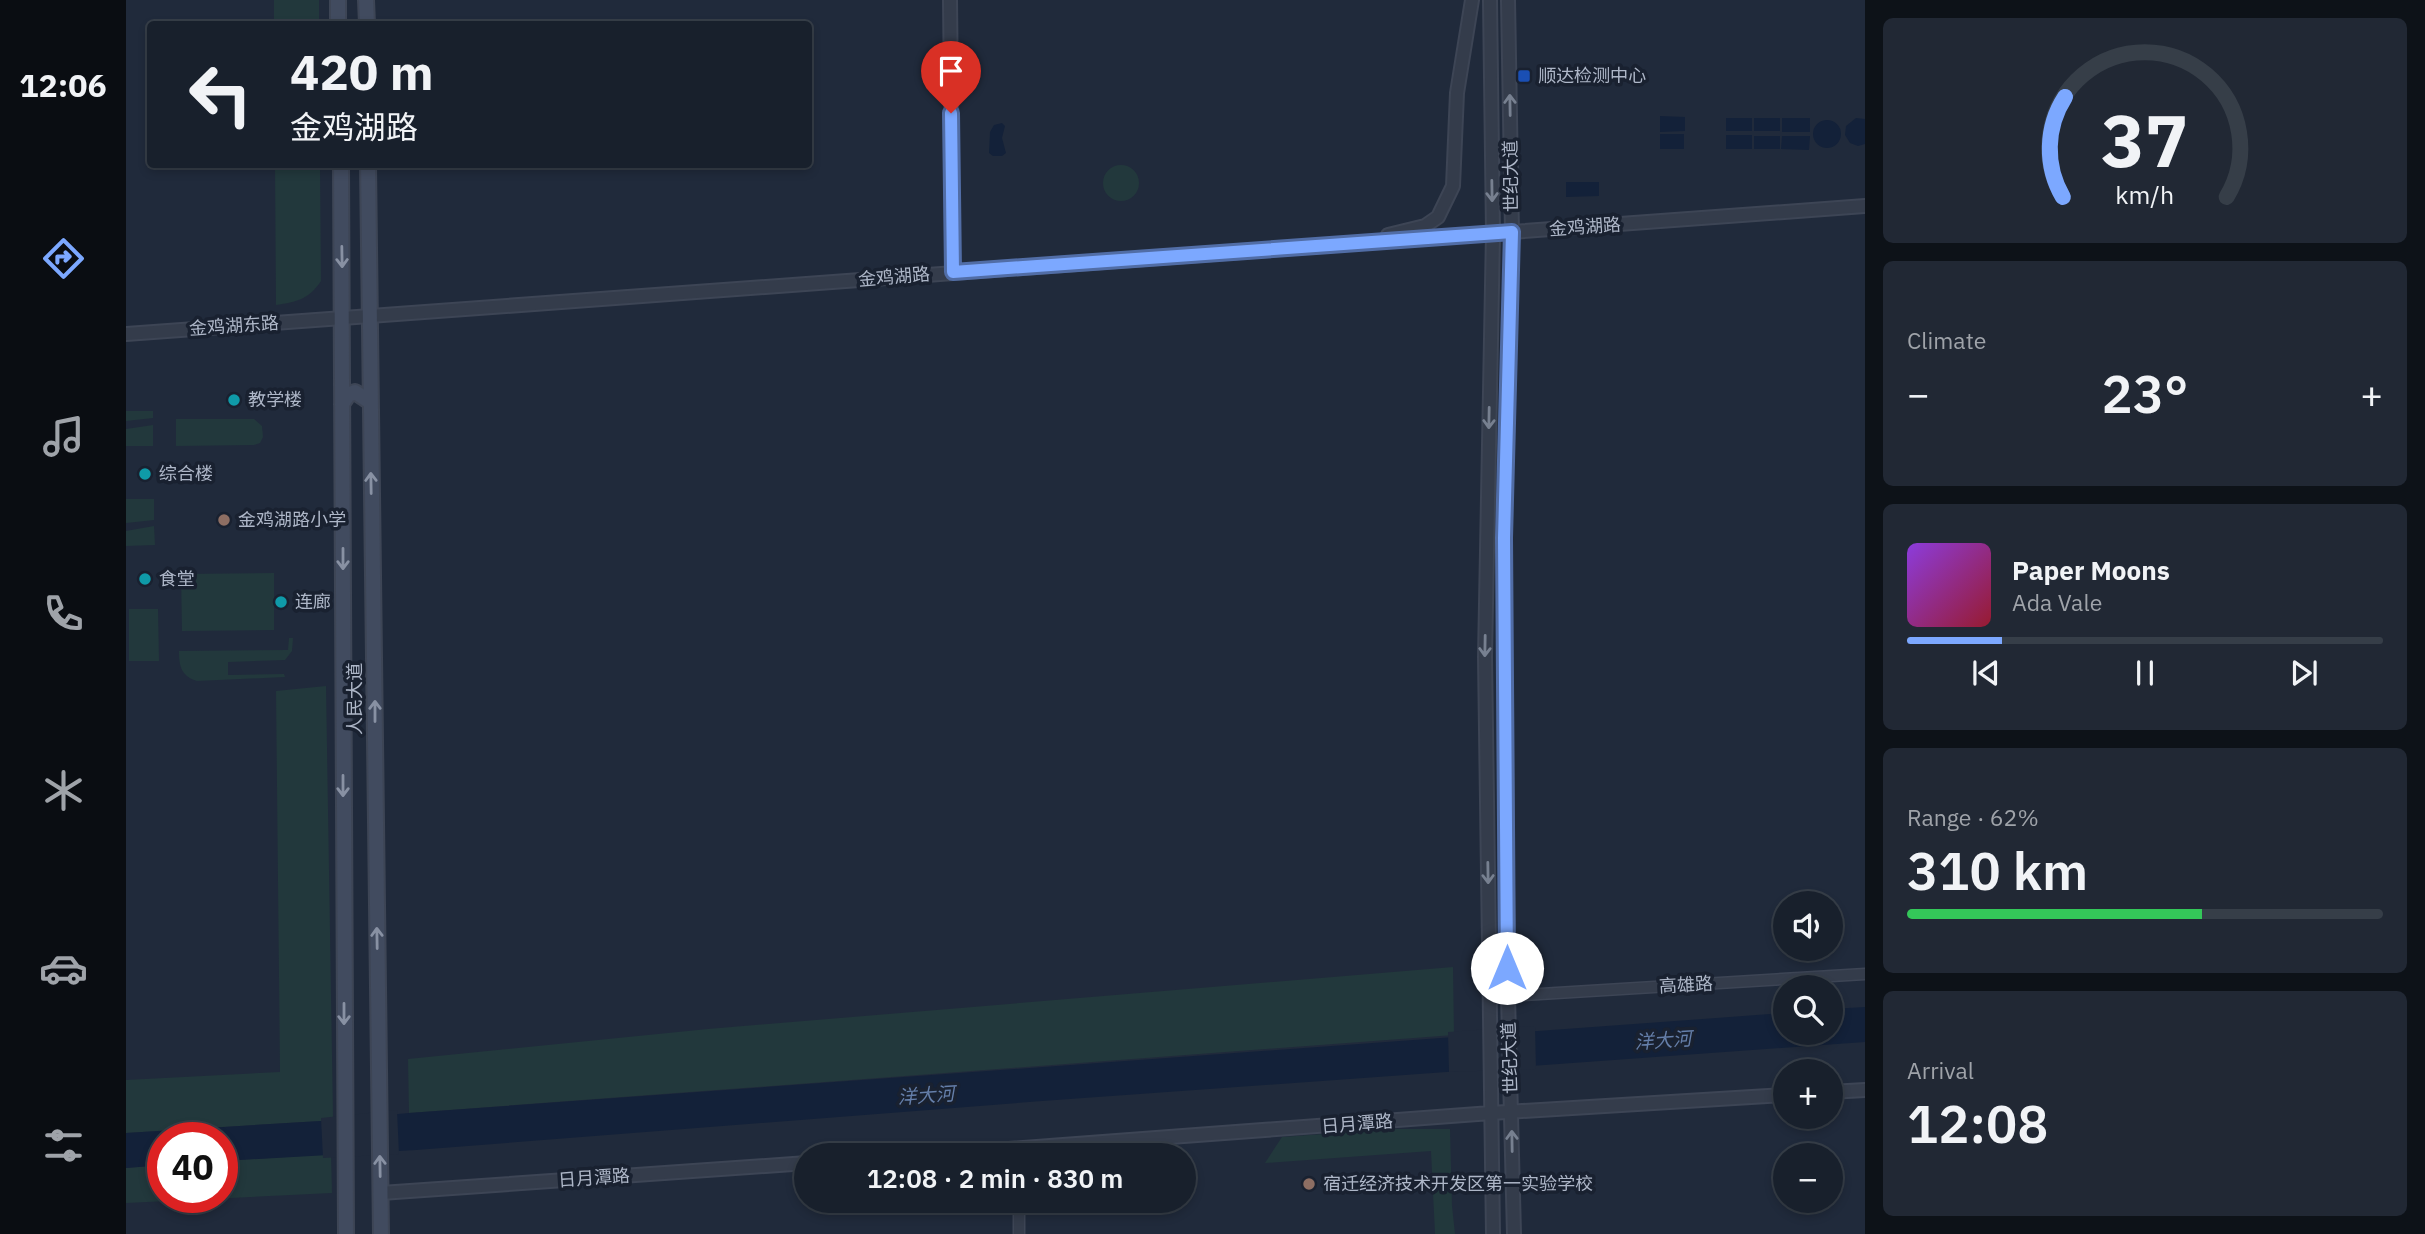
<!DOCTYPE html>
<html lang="en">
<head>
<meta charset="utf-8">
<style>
  body { margin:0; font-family:"IBM Plex Sans","Noto Sans SC",sans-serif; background:#212834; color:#f1f3f6; height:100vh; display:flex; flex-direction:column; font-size:26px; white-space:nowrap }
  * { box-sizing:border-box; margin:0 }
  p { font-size:23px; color:#9fa3a9 }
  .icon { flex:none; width:38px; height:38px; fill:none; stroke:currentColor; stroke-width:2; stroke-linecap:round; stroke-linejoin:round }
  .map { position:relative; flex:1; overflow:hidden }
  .drawer { display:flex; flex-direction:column; gap:18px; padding:18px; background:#0d1218; width:560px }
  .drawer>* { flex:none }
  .top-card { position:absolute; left:21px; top:21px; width:665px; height:147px; border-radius:7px; box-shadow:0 4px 10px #0003,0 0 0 2px #363e48; background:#18202c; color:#f1f3f6; overflow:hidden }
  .tools { position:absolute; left:1647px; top:891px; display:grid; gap:14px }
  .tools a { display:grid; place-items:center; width:70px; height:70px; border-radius:50%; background:#18202c; box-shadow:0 4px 10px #0003,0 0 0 2px #363e48; font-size:35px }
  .speed { position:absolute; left:21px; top:1122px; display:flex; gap:14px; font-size:35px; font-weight:700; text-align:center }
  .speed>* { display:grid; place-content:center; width:91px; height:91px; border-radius:50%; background:#18202c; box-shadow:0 4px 10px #0003,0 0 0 2px #363e48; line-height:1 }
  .speed .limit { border:10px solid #d22; background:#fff; color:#111 }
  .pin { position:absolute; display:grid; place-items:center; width:60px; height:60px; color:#fff; margin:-72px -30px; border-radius:50% 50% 50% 0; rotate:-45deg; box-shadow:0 0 7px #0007 }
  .pin .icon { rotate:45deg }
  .me { position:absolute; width:77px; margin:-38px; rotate:0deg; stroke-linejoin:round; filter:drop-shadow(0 0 5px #0008) }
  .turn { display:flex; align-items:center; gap:24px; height:147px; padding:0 28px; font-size:32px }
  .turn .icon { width:91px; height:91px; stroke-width:2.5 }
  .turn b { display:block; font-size:49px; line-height:60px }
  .big { font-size:52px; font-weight:600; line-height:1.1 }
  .drawer .tile { flex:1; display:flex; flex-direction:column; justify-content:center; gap:10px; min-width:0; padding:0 24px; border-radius:10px; background:#212834 }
  .drawer .dial { align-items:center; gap:0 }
  .dial svg { height:182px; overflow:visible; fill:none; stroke:#363e48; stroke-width:7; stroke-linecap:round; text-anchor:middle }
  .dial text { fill:#f1f3f6; stroke:none }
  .song { display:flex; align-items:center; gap:21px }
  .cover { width:84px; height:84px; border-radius:10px; background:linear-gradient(135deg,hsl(270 70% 55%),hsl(350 70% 35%)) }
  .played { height:7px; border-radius:4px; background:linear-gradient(90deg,#7ca8ff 20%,#363e48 20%) }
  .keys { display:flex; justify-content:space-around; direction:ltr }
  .heat { display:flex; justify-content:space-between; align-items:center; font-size:38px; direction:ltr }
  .charge { height:10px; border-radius:5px; background:linear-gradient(90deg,#34c759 62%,#363e48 0) }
  .trip { position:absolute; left:668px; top:1143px; width:402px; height:70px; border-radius:35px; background:#18202c; box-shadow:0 4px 10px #0003,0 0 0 2px #363e48; font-weight:600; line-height:70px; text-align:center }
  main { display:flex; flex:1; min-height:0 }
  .menu { display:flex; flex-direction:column; width:126px; justify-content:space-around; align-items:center; background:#0a0d12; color:#9fa3a9 }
  .menu .icon { width:49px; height:49px }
  .menu .selected { color:#7ca8ff }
  .menu b { font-size:32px; color:#f1f3f6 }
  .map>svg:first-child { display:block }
</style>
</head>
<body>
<main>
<nav class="menu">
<b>12:06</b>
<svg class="icon selected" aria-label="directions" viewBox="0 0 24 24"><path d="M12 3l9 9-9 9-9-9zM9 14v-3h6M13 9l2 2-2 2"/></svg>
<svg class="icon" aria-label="music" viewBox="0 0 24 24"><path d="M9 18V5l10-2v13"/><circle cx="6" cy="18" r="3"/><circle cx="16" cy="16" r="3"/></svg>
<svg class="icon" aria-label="phone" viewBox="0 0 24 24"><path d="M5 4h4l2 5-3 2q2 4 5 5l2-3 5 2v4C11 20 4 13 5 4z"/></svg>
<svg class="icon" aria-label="climate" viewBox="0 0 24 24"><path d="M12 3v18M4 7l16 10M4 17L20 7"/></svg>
<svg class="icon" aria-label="car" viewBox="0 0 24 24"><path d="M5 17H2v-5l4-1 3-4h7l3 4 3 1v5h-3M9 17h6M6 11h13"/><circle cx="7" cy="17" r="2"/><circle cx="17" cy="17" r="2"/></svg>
<svg class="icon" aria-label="filters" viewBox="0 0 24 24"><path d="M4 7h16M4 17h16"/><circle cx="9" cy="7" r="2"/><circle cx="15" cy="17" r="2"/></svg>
</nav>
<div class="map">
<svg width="1739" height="1234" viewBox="0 0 1739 1234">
  <rect width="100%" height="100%" fill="#202a3b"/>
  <path fill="#22383c" d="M148,0H193V24H148Z
    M977 183a18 18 0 1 1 36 0a18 18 0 1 1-36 0Z
    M149,165H194L195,281C183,299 171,302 150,305Z
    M0,411H27V418L0,421Z
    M50,419H128L136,426L137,437L134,443L128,445L50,446Z
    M27,425V446H0V429Z
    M0,499H28V520L0,523Z
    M28,526L29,545L0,546V531Z
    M148,573V630L56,631L55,574Z
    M3,609H32L33,661H3Z
    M163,638H167L166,651L159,660L102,662V675L158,674L159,677L71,681C55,676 53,666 53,651L162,650Z
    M200,686L207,1117L195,1121L0,1133V1080L154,1072L150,691Z
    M1327,967L1328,1035L283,1113L282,1059L582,1029Z
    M1269,1129H1324L1326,1206L1329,1234H1309L1305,1151L1139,1163L1156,1137Z
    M999,1149L1005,1155H906Z
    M205,1154L206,1193L0,1203V1168L37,1165V1197H96V1161Z"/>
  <path fill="#132139" d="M1534,116L1559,117V131L1534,132Z
    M1600,118H1626V131H1600Z
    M1628,118H1654V131H1628Z
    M1656,118H1684V132H1656Z
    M1730,118L1739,119V144L1732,146L1724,143L1719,135L1720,126Z
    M1687 134a14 14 0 1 1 28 0a14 14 0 1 1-28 0Z
    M876,123L879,126L876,138L880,153L876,156H867L863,153L864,132L868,125Z
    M1534,134H1558V149H1534Z
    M1600,135H1626V149H1600Z
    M1628,136H1654V149H1628Z
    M1656,136H1684L1683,150L1655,149Z
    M1440,182H1473V196L1440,197Z
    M1739,1007V1042L916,1101L290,1150L96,1161V1138H37V1165L0,1168V1133L195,1121L283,1113L1659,1013V1032H1704L1705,1009Z"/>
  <path fill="#202a3b" d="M1409,1026L1410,1069L1323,1072L1322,1032Z
    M271,1110L273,1154L197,1158L195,1118Z"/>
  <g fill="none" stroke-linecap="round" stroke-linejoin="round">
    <g stroke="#3d4555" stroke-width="13">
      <path id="minor" d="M1382,996L1739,974
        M893,1200V1234"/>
    </g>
    <g stroke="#3d4555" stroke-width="16">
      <path id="tertiary" d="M824,0L827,272
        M1364,0L1367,233L1359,657L1367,1234
        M1382,0L1386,232L1378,538L1382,996L1388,1234
        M1262,235L1299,226L1312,217L1327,186L1331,93L1346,0
        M0,334L1739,206
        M1704,1092L1739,1090
        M803,1155L1365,1113L1659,1095
        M255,1193L681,1163"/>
    </g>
    <g stroke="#3d4555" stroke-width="18">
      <path id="secondary" d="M212,0V24
        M240,0L241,24
        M215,164L220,1234
        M242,164L255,1234
        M216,404L222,395L229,392L244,402"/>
    </g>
    <use href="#minor" stroke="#343c4b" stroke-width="10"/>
    <use href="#tertiary" stroke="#343c4b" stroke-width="12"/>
    <use href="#secondary" stroke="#414b5f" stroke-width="14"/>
  </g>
  <defs><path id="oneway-shaft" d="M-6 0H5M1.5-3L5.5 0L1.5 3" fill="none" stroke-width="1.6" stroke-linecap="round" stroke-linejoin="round" transform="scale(1.75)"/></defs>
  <g stroke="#778090">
    <use href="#oneway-shaft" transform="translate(1384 105) rotate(-91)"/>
    <use href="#oneway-shaft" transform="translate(1366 191) rotate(89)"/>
    <use href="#oneway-shaft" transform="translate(1363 418) rotate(91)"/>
    <use href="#oneway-shaft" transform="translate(1359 646) rotate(91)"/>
    <use href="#oneway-shaft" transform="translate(1362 873) rotate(89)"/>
    <use href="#oneway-shaft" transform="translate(1386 1141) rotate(-91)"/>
  </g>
  <g stroke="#8891a3">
    <use href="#oneway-shaft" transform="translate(216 257) rotate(89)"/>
    <use href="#oneway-shaft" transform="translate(245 483) rotate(-91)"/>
    <use href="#oneway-shaft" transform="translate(217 559) rotate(90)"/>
    <use href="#oneway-shaft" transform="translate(249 711) rotate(-90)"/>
    <use href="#oneway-shaft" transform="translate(217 786) rotate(90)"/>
    <use href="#oneway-shaft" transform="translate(251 938) rotate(-91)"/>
    <use href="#oneway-shaft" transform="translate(218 1014) rotate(90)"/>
    <use href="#oneway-shaft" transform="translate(254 1166) rotate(-91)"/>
  </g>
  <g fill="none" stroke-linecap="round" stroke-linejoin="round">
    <g stroke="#516da6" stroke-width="18">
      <path id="route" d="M825,113L827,272L1386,232L1378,538L1381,968"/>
    </g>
    <use href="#route" stroke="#7ca8ff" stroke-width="12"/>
  </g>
  <rect fill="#1a4fb4" stroke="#192130" stroke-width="2.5" x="1391" y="69" width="14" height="14" rx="3.5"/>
  <g fill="#0f9aa8" stroke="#192130" stroke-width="2.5">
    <circle cx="108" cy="400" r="7"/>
    <circle cx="19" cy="474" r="7"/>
    <circle cx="19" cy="579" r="7"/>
    <circle cx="155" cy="602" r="7"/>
  </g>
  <g fill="#8d6e63" stroke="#192130" stroke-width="2.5">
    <circle cx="98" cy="520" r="7"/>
    <circle cx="1183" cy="1184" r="7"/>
  </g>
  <g text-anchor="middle" stroke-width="7" stroke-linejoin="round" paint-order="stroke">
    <g font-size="18" fill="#aeb7c8" stroke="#192130" text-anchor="start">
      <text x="1412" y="82">顺达检测中心</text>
      <text x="122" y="406">教学楼</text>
      <text x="33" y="480">综合楼</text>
      <text x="112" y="526">金鸡湖路小学</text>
      <text x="33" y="585">食堂</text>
      <text x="169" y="608">连廊</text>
      <text x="1197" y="1190">宿迁经济技术开发区第一实验学校</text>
    </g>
    <g font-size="18" fill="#aeb7c8" stroke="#192130">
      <text transform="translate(1385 176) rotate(-91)" y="6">世纪大道</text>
      <text transform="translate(1459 227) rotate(-4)" y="6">金鸡湖路</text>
      <text transform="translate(768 277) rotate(-5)" y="6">金鸡湖路</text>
      <text transform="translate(108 326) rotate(-4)" y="6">金鸡湖东路</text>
      <text transform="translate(229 699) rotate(-90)" y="6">人民大道</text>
      <text transform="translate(1560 985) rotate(-3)" y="6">高雄路</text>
      <text transform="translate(1384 1058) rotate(-92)" y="6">世纪大道</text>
      <text transform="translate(1231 1124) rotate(-5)" y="6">日月潭路</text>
      <text transform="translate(468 1178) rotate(-4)" y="6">日月潭路</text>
    </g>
    <g font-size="19" font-style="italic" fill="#657faa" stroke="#192130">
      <text transform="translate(1537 1040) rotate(-4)" y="7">洋大河</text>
      <text transform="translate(800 1095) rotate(-4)" y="7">洋大河</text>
    </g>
  </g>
</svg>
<div class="tools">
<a><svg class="icon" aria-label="sound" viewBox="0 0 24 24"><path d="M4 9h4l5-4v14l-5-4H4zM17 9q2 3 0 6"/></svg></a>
<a><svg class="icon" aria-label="search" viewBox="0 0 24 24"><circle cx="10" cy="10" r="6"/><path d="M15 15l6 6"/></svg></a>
<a>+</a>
<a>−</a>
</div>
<div class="speed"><div class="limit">40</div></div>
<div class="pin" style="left:825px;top:113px;background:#d93025"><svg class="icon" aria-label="arrive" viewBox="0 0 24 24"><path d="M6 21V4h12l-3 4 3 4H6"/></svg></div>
<svg class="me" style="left:1381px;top:968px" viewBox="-20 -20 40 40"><circle r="19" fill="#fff"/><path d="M0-13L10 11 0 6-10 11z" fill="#7ca8ff"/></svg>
<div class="trip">12:08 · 2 min · 830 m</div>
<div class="top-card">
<div class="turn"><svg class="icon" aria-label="left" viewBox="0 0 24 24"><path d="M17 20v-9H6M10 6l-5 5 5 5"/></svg><div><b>420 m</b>金鸡湖路</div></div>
</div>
</div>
<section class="drawer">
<div class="tile dial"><svg viewBox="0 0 100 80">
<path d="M14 69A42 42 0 1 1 86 69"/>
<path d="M14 69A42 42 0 0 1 15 25" stroke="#7ca8ff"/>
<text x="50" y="56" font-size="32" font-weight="700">37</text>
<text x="50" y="72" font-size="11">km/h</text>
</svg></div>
<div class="tile"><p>Climate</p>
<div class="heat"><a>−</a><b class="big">23°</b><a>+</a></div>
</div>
<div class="tile">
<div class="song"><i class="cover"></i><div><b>Paper Moons</b><p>Ada Vale</p></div></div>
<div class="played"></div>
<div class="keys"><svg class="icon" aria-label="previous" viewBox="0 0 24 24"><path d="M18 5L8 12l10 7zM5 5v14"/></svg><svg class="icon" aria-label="pause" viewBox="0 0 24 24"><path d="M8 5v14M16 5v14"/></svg><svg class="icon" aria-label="next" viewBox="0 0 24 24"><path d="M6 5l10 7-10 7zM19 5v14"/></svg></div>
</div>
<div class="tile"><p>Range · 62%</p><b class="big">310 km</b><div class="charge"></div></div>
<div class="tile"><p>Arrival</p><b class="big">12:08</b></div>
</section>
</main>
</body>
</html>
